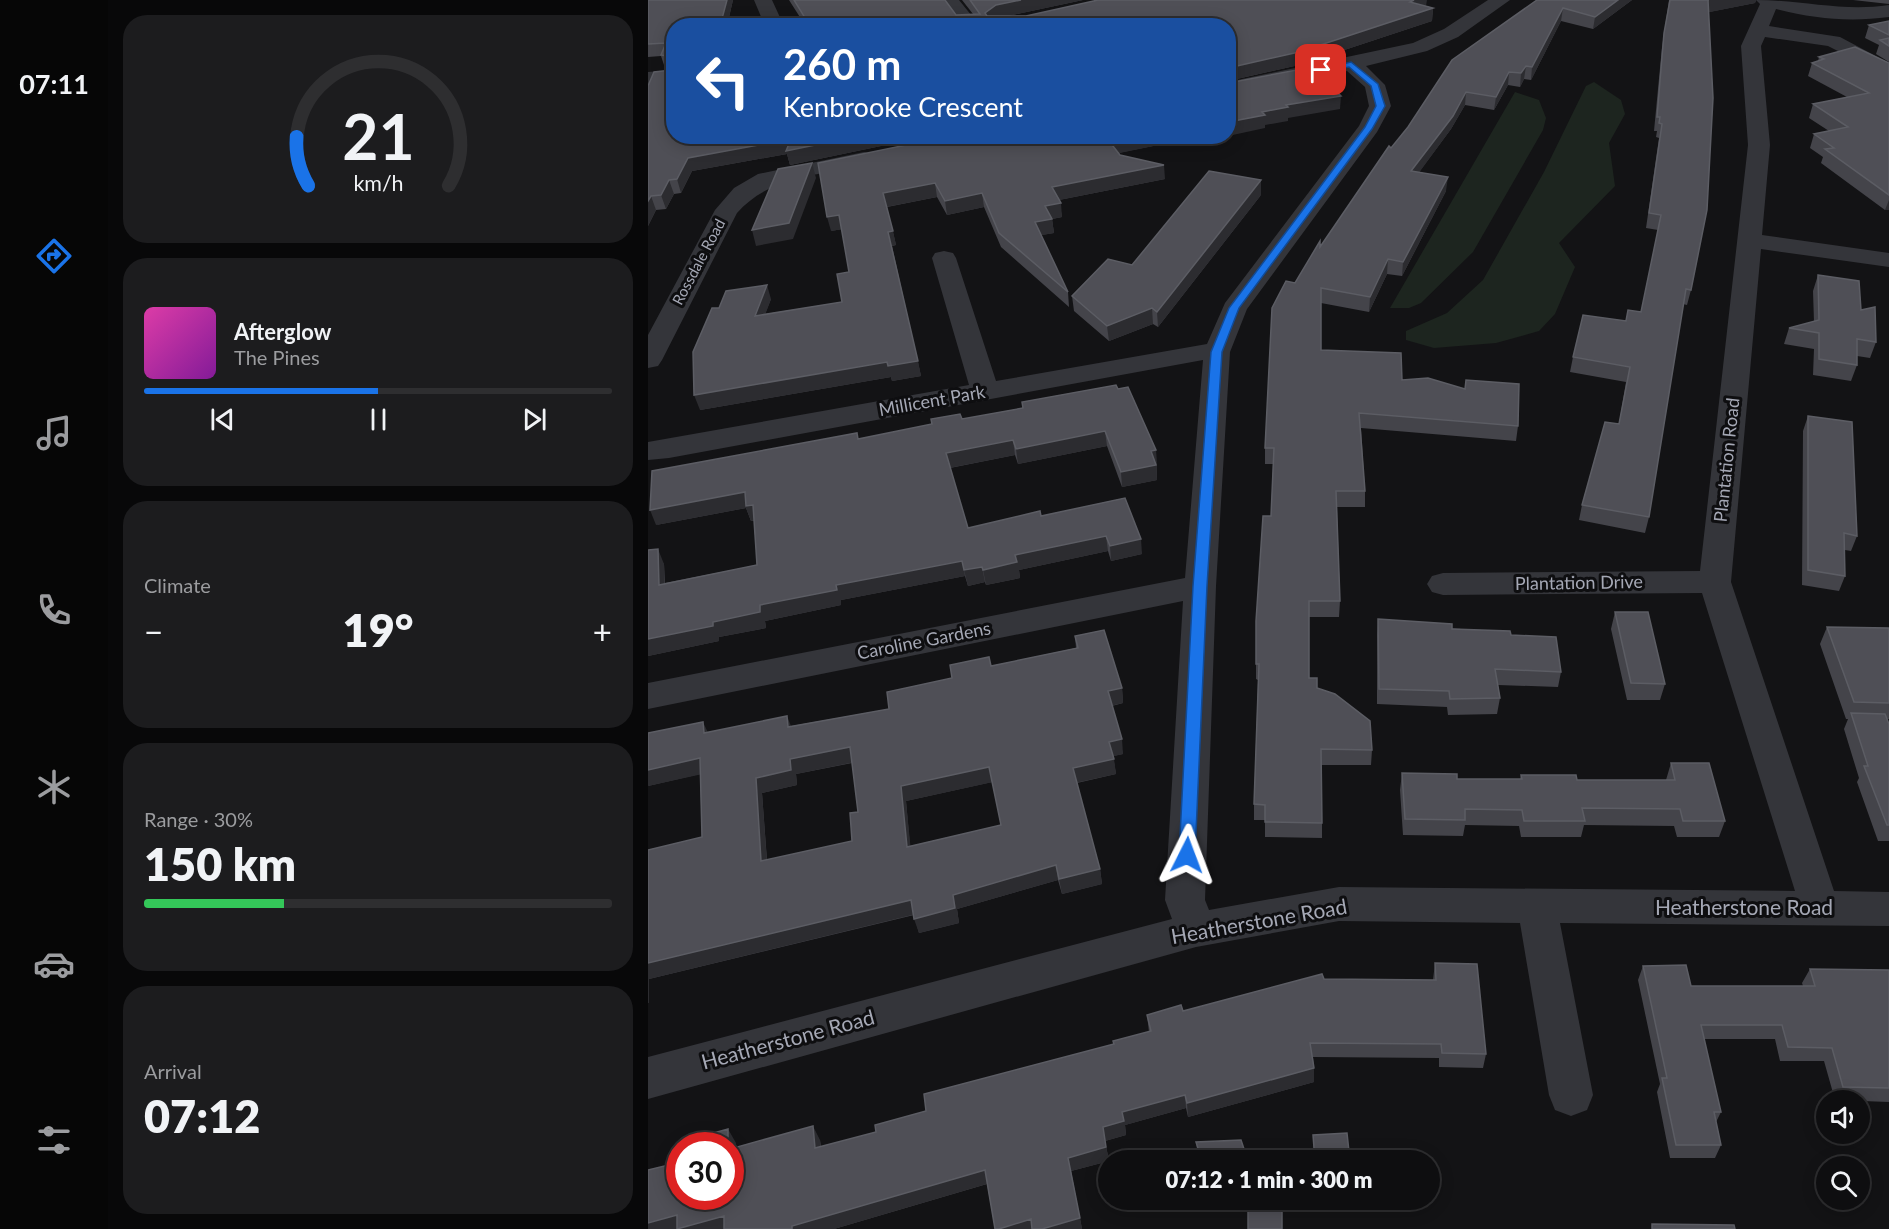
<!DOCTYPE html>
<html lang="en">
<head>
<meta charset="utf-8">
<style>
  body { margin:0; font-family:Lato,sans-serif; background:#1c1c1e; color:#f1f3f6; height:100vh; display:flex; flex-direction:column; font-size:22px; white-space:nowrap }
  * { box-sizing:border-box; margin:0 }
  p { font-size:20px; color:#9b9c9f }
  .icon { flex:none; width:33px; height:33px; fill:none; stroke:currentColor; stroke-width:2; stroke-linecap:round; stroke-linejoin:round }
  .map { position:relative; flex:1; overflow:hidden }
  .details { display:flex; flex-direction:column; gap:15px; padding:15px; background:#080809; width:540px }
  .details>* { flex:none }
  .top-card { position:absolute; left:18px; top:18px; width:570px; height:126px; border-radius:24px; box-shadow:0 3px 15px #0003,0 0 0 2px #2e2e30; background:#1a4fa0; color:#fff; overflow:hidden }
  .controls { position:absolute; left:1168px; top:1090px; display:grid; gap:12px }
  .controls a { display:grid; place-items:center; width:54px; height:54px; border-radius:50%; background:#0e0e10; box-shadow:0 3px 15px #0003,0 0 0 2px #2e2e30; font-size:30px }
  .speed { position:absolute; left:18px; top:1132px; display:flex; gap:12px; font-size:30px; font-weight:700; text-align:center }
  .speed>* { display:grid; place-content:center; width:78px; height:78px; border-radius:50%; background:#0e0e10; box-shadow:0 3px 15px #0003,0 0 0 2px #2e2e30; line-height:1 }
  .speed .limit { border:9px solid #d22; background:#fff; color:#111 }
  .pin { position:absolute; display:grid; place-items:center; width:51px; height:51px; color:#fff; margin:-26px; border-radius:12px; box-shadow:0 3px 9px #0006 }
  .me { position:absolute; width:66px; margin:-33px; rotate:3deg; stroke-linejoin:round; filter:drop-shadow(0 0 4px #0008) }
  .turn { display:flex; align-items:center; gap:21px; height:126px; padding:0 18px; font-size:27px }
  .turn .icon { width:78px; height:78px; stroke-width:2.5 }
  .turn b { display:block; font-size:42px; line-height:51px }
  .big { font-size:45px; font-weight:800; line-height:1.1 }
  .details .widget { flex:1; display:flex; flex-direction:column; justify-content:center; gap:9px; min-width:0; padding:0 21px; border-radius:24px; background:#1c1c1e }
  .details .dial { align-items:center; gap:0 }
  .dial svg { height:156px; overflow:visible; fill:none; stroke:#2e2e30; stroke-width:7; stroke-linecap:round; text-anchor:middle }
  .dial text { fill:#f1f3f6; stroke:none }
  .song { display:flex; align-items:center; gap:18px }
  .cover { width:72px; height:72px; border-radius:9px; background:linear-gradient(135deg,hsl(320 70% 55%),hsl(290 70% 35%)) }
  .played { height:6px; border-radius:3px; background:linear-gradient(90deg,#1a73e8 50%,#2e2e30 50%) }
  .keys { display:flex; justify-content:space-around; direction:ltr }
  .heat { display:flex; justify-content:space-between; align-items:center; font-size:33px; direction:ltr }
  .charge { height:9px; border-radius:4px; background:linear-gradient(90deg,#34c759 30%,#2e2e30 0) }
  .trip { position:absolute; left:450px; top:1150px; width:342px; height:60px; border-radius:30px; background:#0e0e10; box-shadow:0 3px 15px #0003,0 0 0 2px #2e2e30; font-weight:800; line-height:60px; text-align:center }
  main { display:flex; flex:1; min-height:0 }
  .tabs { display:flex; flex-direction:column; width:108px; justify-content:space-around; align-items:center; background:#060606; color:#9b9c9f }
  .tabs .icon { width:42px; height:42px }
  .tabs .active { color:#1a73e8 }
  .tabs b { font-size:27px; color:#f1f3f6 }
  .map>svg:first-child { display:block }
</style>
</head>
<body>
<main>
<nav class="tabs">
<b>07:11</b>
<svg class="icon active" aria-label="directions" viewBox="0 0 24 24"><path d="M12 3l9 9-9 9-9-9zM9 14v-3h6M13 9l2 2-2 2"/></svg>
<svg class="icon" aria-label="music" viewBox="0 0 24 24"><path d="M9 18V5l10-2v13"/><circle cx="6" cy="18" r="3"/><circle cx="16" cy="16" r="3"/></svg>
<svg class="icon" aria-label="phone" viewBox="0 0 24 24"><path d="M5 4h4l2 5-3 2q2 4 5 5l2-3 5 2v4C11 20 4 13 5 4z"/></svg>
<svg class="icon" aria-label="climate" viewBox="0 0 24 24"><path d="M12 3v18M4 7l16 10M4 17L20 7"/></svg>
<svg class="icon" aria-label="car" viewBox="0 0 24 24"><path d="M5 17H2v-5l4-1 3-4h7l3 4 3 1v5h-3M9 17h6M6 11h13"/><circle cx="7" cy="17" r="2"/><circle cx="17" cy="17" r="2"/></svg>
<svg class="icon" aria-label="filters" viewBox="0 0 24 24"><path d="M4 7h16M4 17h16"/><circle cx="9" cy="7" r="2"/><circle cx="15" cy="17" r="2"/></svg>
</nav>
<section class="details">
<div class="widget dial"><svg viewBox="0 0 100 80">
<path d="M14 69A42 42 0 1 1 86 69"/>
<path d="M14 69A42 42 0 0 1 8 44" stroke="#1a73e8"/>
<text x="50" y="56" font-size="32" font-weight="700">21</text>
<text x="50" y="72" font-size="11">km/h</text>
</svg></div>
<div class="widget">
<div class="song"><i class="cover"></i><div><b>Afterglow</b><p>The Pines</p></div></div>
<div class="played"></div>
<div class="keys"><svg class="icon" aria-label="previous" viewBox="0 0 24 24"><path d="M18 5L8 12l10 7zM5 5v14"/></svg><svg class="icon" aria-label="pause" viewBox="0 0 24 24"><path d="M8 5v14M16 5v14"/></svg><svg class="icon" aria-label="next" viewBox="0 0 24 24"><path d="M6 5l10 7-10 7zM19 5v14"/></svg></div>
</div>
<div class="widget"><p>Climate</p>
<div class="heat"><a>−</a><b class="big">19°</b><a>+</a></div>
</div>
<div class="widget"><p>Range · 30%</p><b class="big">150 km</b><div class="charge"></div></div>
<div class="widget"><p>Arrival</p><b class="big">07:12</b></div>
</section>
<div class="map">
<svg width="1241" height="1229" viewBox="0 0 1241 1229">
  <rect width="100%" height="100%" fill="#131315"/>
  <path fill="#1d251f" d="M946,82L973,100L977,114L961,143L967,186L911,243L927,267L907,314L891,331L848,343L786,348L758,340V331L799,313L835,280L896,172L938,86Z
    M867,92L891,100L898,118L895,130L825,252L773,303L761,308H742Z"/>
  <g fill="none" stroke-linecap="round" stroke-linejoin="round">
    <path fill="#34353a" fill-rule="evenodd" d="M106,0H124L136,26H117Z
      M292,0H311L332,26H312Z
      M840,0H862L810,37L779,51L718,66L737,85L743,106L729,132L599,309L582,352L568,586L557,900L561,910L691,887L1147,891L1054,593L795,595L784,592L779,584L784,576L795,573L1052,571L1100,145L1093,46L1112,4L1108,0C1153,0 1195,12 1241,5V17C1202,22 1166,19 1128,9L1121,26L1192,37L1241,63V77L1180,46L1117,37L1113,46L1122,145L1114,235L1241,253V267L1113,249L1083,582L1186,891L1241,892V926L912,923L945,1095L939,1110L923,1116L907,1110L901,1095L872,923L691,921L548,947L0,1099V1057L524,919L517,900L535,601L0,709V683L537,578L555,360L21,458L0,460V442L321,385L284,258L287,253L296,251L305,253L308,258L348,381L559,344L577,303L711,126L721,106L717,87L699,71L580,94V82L765,43L796,29Z
      M26,70V82L0,84V72Z
      M216,152L224,154L227,159L224,164C177,175 123,174 89,213L14,360L10,366L0,368V335L67,210L86,188L110,174Z"/>
  </g>
  <path fill="#44444a" fill-rule="evenodd" d="M0,0H85L79,26L26,136H281L142,165L139,154L44,171L33,193L26,194L18,209L8,210L0,226V86L24,70V69L17,68L13,56L0,57Z
    M141,0H297L308,15L325,14L314,0H435L360,16L778,6L785,8L784,21L651,65L580,81V26H153V23L155,22Z
    M889,0H984L945,29L913,21L883,80L876,79L872,87L860,85L846,110L817,105L803,129L771,172L798,191L754,276L739,274L721,312L673,303V350L754,380L817,389L818,380L870,426L868,441L713,428L717,491V507H689L692,601L691,617H661V678L669,688L724,750L723,765H673L674,823V838L617,837V820H606V804L610,680L608,679V621L623,516L625,464H617V448L647,283L743,148Z
    M1021,0H1108L1107,3L1061,12L1043,290L1039,305L1035,304L1001,517L997,533L931,520L934,505L971,424L978,382L922,372L925,357L993,312L1010,230L998,228L1011,138L1008,137L1009,131H1006L1014,47Z
    M1205,0H1241V4Z
    M1241,21V62L1228,54L1231,45L1217,38L1221,25Z
    M1171,57L1241,63V210H1237L1173,163L1175,157L1162,148L1166,134L1181,131L1161,118L1165,104L1199,97L1160,76L1164,63L1170,61Z
    M302,136H576L528,146L525,142L470,153L472,155L517,179L411,200L414,217L404,219L406,233L393,235L420,292L421,307L353,247L336,207L299,215L289,197L239,207L248,245L244,246L273,376L244,381L243,377L52,410L71,308L123,299L117,314L194,302L201,272L194,229L183,231Z
    M613,195L510,327L505,324L461,341L426,311L424,296L484,265Z
    M1170,275L1228,342L1222,358L1209,356V365L1203,381L1165,375L1166,349L1136,344L1141,328L1166,322L1165,291Z
    M470,389L508,450L509,480L474,487L459,446L370,464L367,455L302,468L320,528L393,516L477,498L494,554L463,561L460,551L371,570L372,578L338,585L337,582L320,586L317,576L193,600V605L117,621L118,628L71,637V641L0,656V550L16,564L17,583L109,565L106,521H103L98,508L8,525L210,439L374,408V402Z
    M1160,416L1209,536L1203,551L1197,550V576L1191,591L1154,585L1155,431Z
    M967,612L1017,684L1012,700H979L963,629Z
    M730,619L863,635L913,672L910,687L850,685L852,698L849,714L800,715L799,707L729,704V634Z
    M1179,627L1241,628V719H1239L1241,724V841H1230L1209,782L1211,778L1196,729L1200,719H1198L1172,644Z
    M427,636L474,688L475,703L464,706L475,754L465,756L468,774L429,783L452,869L454,884L414,894L410,880L309,909L311,923L271,933L266,915L1,979V1002L0,1003V850L54,837L52,774L0,786L60,732L143,726L241,709L304,678L343,666L428,648ZM204,763L210,812L204,841L119,860L114,793L149,785L148,774ZM344,782L353,825L262,846L258,801Z
    M1023,763L1077,821L1071,837H1029L1026,826L936,825L933,837H873L871,826L817,825L815,836L755,835L752,790L754,773L809,779H872L873,775L929,780H1018Z
    M787,963L838,1054L835,1068L791,1067V1058L665,1057L666,1068V1082L540,1117L538,1108L477,1125L478,1135L457,1141L461,1161L423,1171L434,1229H347L339,1184L186,1229L29,1163L88,1143V1147L172,1140L173,1147L228,1132L278,1111L501,1032L499,1015L535,1011L676,979L785,980Z
    M995,966L1043,986H1155L1154,983L1162,969L1241,970V1102L1187,1100L1176,1061H1132L1127,1039H1056L1073,1112L1068,1122L1073,1145L1067,1158H1022L1009,1092L1012,1084L990,980Z
    M665,1135L702,1161H666Z
    M548,1142L600,1161H552L549,1149Z"/>
  <path fill="#2c2c30" d="M79,0H85L79,26H72Z
    M373,0H435L350,18L339,26L337,13L348,5Z
    M766,0H779L778,6L762,2Z
    M970,0H984L945,29L947,17Z
    M1060,0H1108L1107,3L1057,13Z
    M785,8L784,21L651,65L580,81V68Z
    M915,8L913,21L883,80L884,67Z
    M878,66L876,79L872,87L873,73Z
    M861,72L860,85L846,110L848,97Z
    M818,92L817,105L803,129L762,185L763,171Z
    M693,96L692,109L640,118V121L617,125V128L580,136V122L638,105Z
    M211,136H281L142,165L139,154L44,171L33,193L29,179L40,158L143,139Z
    M485,136H524L525,142L462,155L461,141Z
    M527,136H576L528,146Z
    M164,163L168,178L145,239L108,246L104,230Z
    M516,165L517,179L406,201L404,187Z
    M800,177L798,191L754,276L755,262Z
    M21,180L26,194L18,209L13,195Z
    M613,180V195L510,327L509,312Z
    M287,183L289,197L238,207L235,193Z
    M334,193L336,207L299,215L297,201Z
    M3,196L8,210L0,226V201Z
    M1241,200V210H1237Z
    M413,203L414,217L404,219L406,233L389,236L387,222L397,206Z
    M191,215L195,229L183,231L179,217Z
    M245,231L248,245L243,246L240,232Z
    M740,259L739,274L721,312L722,297Z
    M119,285L123,299L111,331L107,316Z
    M504,308L505,324L461,341L459,326Z
    M270,361L273,376L244,381L243,377L52,410L46,395L239,362Z
    M457,431L459,446L370,464L368,449Z
    M365,440L367,455L301,468L298,453Z
    M508,450L509,480L474,487L473,472L503,451Z
    M97,492L105,505L110,520L103,521L98,508L8,525L2,510Z
    M458,536L460,551L371,570L372,578L338,585L335,570L367,555Z
    M493,539L494,554L463,561L462,546Z
    M10,549L16,564L17,600L11,585Z
    M314,561L317,576L193,600V605L117,621L118,628L71,637V641L0,656V639L65,622L112,605L188,585Z
    M334,567L337,582L320,586L316,570Z
    M474,688L475,703L462,706L460,691Z
    M139,716L145,731L140,727Z
    M55,722L62,737L56,733Z
    M474,739L475,754L462,757L461,742Z
    M202,747L207,762L148,774L149,785L114,793L120,876L113,861L108,778L142,759Z
    M52,758L59,773L0,786V770Z
    M466,759L468,774L427,783L425,768Z
    M341,767L345,782L258,801L264,862L259,847L253,786Z
    M408,865L410,880L309,909L311,923L271,933L266,919L305,895Z
    M452,869L454,884L414,894L411,879Z
    M263,900L268,914L1,979V1002L0,1003V963Z
    M666,1068V1082L540,1117L539,1103Z
    M537,1095L538,1108L477,1125L478,1135L457,1141L461,1161L423,1171L434,1229H394L420,1158L455,1127L474,1112Z
    M165,1126L172,1140L174,1162L167,1148Z
    M80,1129L88,1143L89,1163L82,1152V1146H80Z
    M337,1170L342,1183L186,1229H144V1226Z
    M29,1215L76,1216L85,1229H0V1223Z
    M383,1219L386,1229H351Z"/>
  <path fill="#4f4f56" stroke="#5c5d64" stroke-width="1.5" fill-rule="evenodd" d="M0,0H79L72,26H26V136H211L138,151L143,139L40,158L29,179L21,180L13,195L3,196L0,201V86L6,72L24,70V57L13,55L18,43L0,44Z
    M146,0H297L308,15L332,14L322,0H373L348,5L337,13L339,16H378L450,0H766L762,2L785,8L651,52L580,68V26H154L153,23L159,21Z
    M889,0H970L947,17L915,8L884,67L878,66L873,73L861,72L848,97L818,92L805,116L763,171L800,177L755,262L740,259L722,297L673,288V350L753,353L754,380L780,378L817,389L818,380L871,384L870,426L711,413L717,491H688L692,601H661V678H669V688L687,694L722,721L724,750L673,749L674,823L617,822V805L606,804L611,664H608V621L615,516H623L626,448H617L624,308L638,281L647,283L672,241V247L741,146L743,148L760,127L804,60Z
    M1022,0H1061H1060L1065,98L1059,210L1043,290L1038,289L1001,517L934,505L957,422L971,424L982,367L925,357L935,315L978,321L980,310L993,312L1013,215L1001,213L1014,124L1011,123L1012,117H1009L1016,33Z
    M1241,21V35L1221,25Z
    M1241,38V46L1232,40Z
    M1207,47L1241,63V195L1177,149L1186,148L1166,134L1200,127L1165,104L1221,93L1164,63L1176,59L1171,57Z
    M665,67L693,96L638,105L640,107L614,112L617,115L580,122V83Z
    M302,136H485L461,141L472,155L516,165L404,187L413,203L397,206L404,219L387,222L420,292L351,233L334,193L297,201L287,183L235,193L245,231L240,232L270,361L240,366L239,362L46,395L45,352L64,308H71L78,291L119,285L107,316L194,302L189,274L201,272L191,215L179,217L170,163Z
    M164,163L141,223L104,230L130,169Z
    M561,171L613,180L509,312L504,308L459,326L424,296L460,259L484,265Z
    M1170,275L1211,281L1213,310L1227,307L1228,342L1209,339V365L1171,359V333L1141,328L1171,320Z
    M468,385L470,389L480,387L508,450L503,451L508,465L473,472L457,431L368,449L365,440L298,453L320,528L392,511L393,516L477,498L493,539L462,546L458,536L367,555L369,562L335,570L334,567L316,570L314,561L188,585L189,590L112,605V612L65,622V626L0,639V550L10,549L11,585L109,565L105,505L98,506L97,492L2,510L4,471L209,433L210,439L284,424L283,419L312,414L314,419L375,408L374,402Z
    M1160,416L1204,422L1209,536L1196,533L1197,576L1160,570Z
    M967,612H1000L1017,684L983,683Z
    M730,619L804,624V629L862,631L863,635L908,637L913,672L847,669L852,698L802,699L801,691L731,689Z
    M1179,627L1241,628V703L1206,702Z
    M456,630L474,688L460,691L474,739L461,742L466,759L425,768L452,869L411,879L408,865L305,895L307,908L266,919L263,900L0,963V850L54,837L52,758L0,770V733L55,722L56,733L139,716L140,727L241,709L239,692L304,678L302,665L341,657L343,666L430,648L427,636ZM202,747L210,812L202,813L204,841L113,861L108,778L143,770L142,759ZM341,767L353,825L259,847L253,786Z
    M1203,713L1237,714L1241,724V825H1239L1216,766H1220Z
    M1023,763H1061L1077,821H1035L1032,809L934,808L937,821H876L874,810L817,809V820L757,819L754,773L809,774V779H874L873,775H928L929,780H1027Z
    M787,963L829,964L838,1054L794,1053L793,1044L662,1043L666,1068L539,1103L537,1095L474,1112L476,1121L455,1127L458,1147L420,1158L432,1218L394,1229H384L383,1219L351,1229H347L337,1170L144,1226V1229H76V1216L29,1229V1215L0,1223V1170L29,1163V1143L80,1129V1146H32V1197H82V1149L165,1126L167,1148L228,1132L227,1125L278,1111L276,1094L466,1044L465,1041L503,1031L499,1015L533,1005L535,1011L674,974L676,979L788,980Z
    M1038,965L1043,986H1167L1162,969L1241,970V1088L1195,1087L1184,1048L1140,1047L1134,1025H1053L1073,1112H1066L1073,1145H1028L1014,1078H1019L995,966Z
    M699,1133L702,1161H667L665,1135Z
    M593,1140L600,1161H554L548,1142Z
    M600,1205H634V1229H600Z
    M1004,1224L1086,1225L1087,1229H1004Z"/>
  <path fill="#1a73e8" stroke="#114b97" stroke-width="1.5" d="M703,62L730,84L737,106L724,129L591,308L574,352L559,586L547,855L545,860H534L531,855L545,586L563,352L581,308L717,127L728,106L723,86L701,67L673,73L668,70Z"/>
  <g text-anchor="middle" stroke-width="6" stroke-linejoin="round" paint-order="stroke">
    <g font-size="15" fill="#a5a8b5" stroke="#0e0e10">
      <text transform="translate(51 262) rotate(-62)" y="5">Rossdale Road</text>
    </g>
    <g font-size="18" fill="#a5a8b5" stroke="#0e0e10">
      <text transform="translate(284 401) rotate(-10)" y="6">Millicent Park</text>
      <text transform="translate(1079 460) rotate(-84)" y="6">Plantation Road</text>
      <text transform="translate(931 583) rotate(-1)" y="6">Plantation Drive</text>
      <text transform="translate(276 641) rotate(-11)" y="6">Caroline Gardens</text>
    </g>
    <g font-size="21" fill="#a5a8b5" stroke="#0e0e10">
      <text x="1096" y="915">Heatherstone Road</text>
      <text transform="translate(611 922) rotate(-10)" y="7">Heatherstone Road</text>
      <text transform="translate(140 1040) rotate(-15)" y="7">Heatherstone Road</text>
    </g>
  </g>
</svg>
<div class="controls">
<a><svg class="icon" aria-label="sound" viewBox="0 0 24 24"><path d="M4 9h4l5-4v14l-5-4H4zM17 9q2 3 0 6"/></svg></a>
<a><svg class="icon" aria-label="search" viewBox="0 0 24 24"><circle cx="10" cy="10" r="6"/><path d="M15 15l6 6"/></svg></a>
</div>
<div class="speed"><div class="limit">30</div></div>
<div class="pin" style="left:673px;top:70px;background:#d93025"><svg class="icon" aria-label="arrive" viewBox="0 0 24 24"><path d="M6 21V4h12l-3 4 3 4H6"/></svg></div>
<svg class="me" style="left:539px;top:855px" viewBox="-20 -20 40 40"><path d="M0-17L14 15 0 8-14 15z" fill="#1a73e8" stroke="#fff" stroke-width="4"/></svg>
<div class="trip">07:12 · 1 min · 300 m</div>
<div class="top-card">
<div class="turn"><svg class="icon" aria-label="left" viewBox="0 0 24 24"><path d="M17 20v-9H6M10 6l-5 5 5 5"/></svg><div><b>260 m</b>Kenbrooke Crescent</div></div>
</div>
</div>
</main>
</body>
</html>
